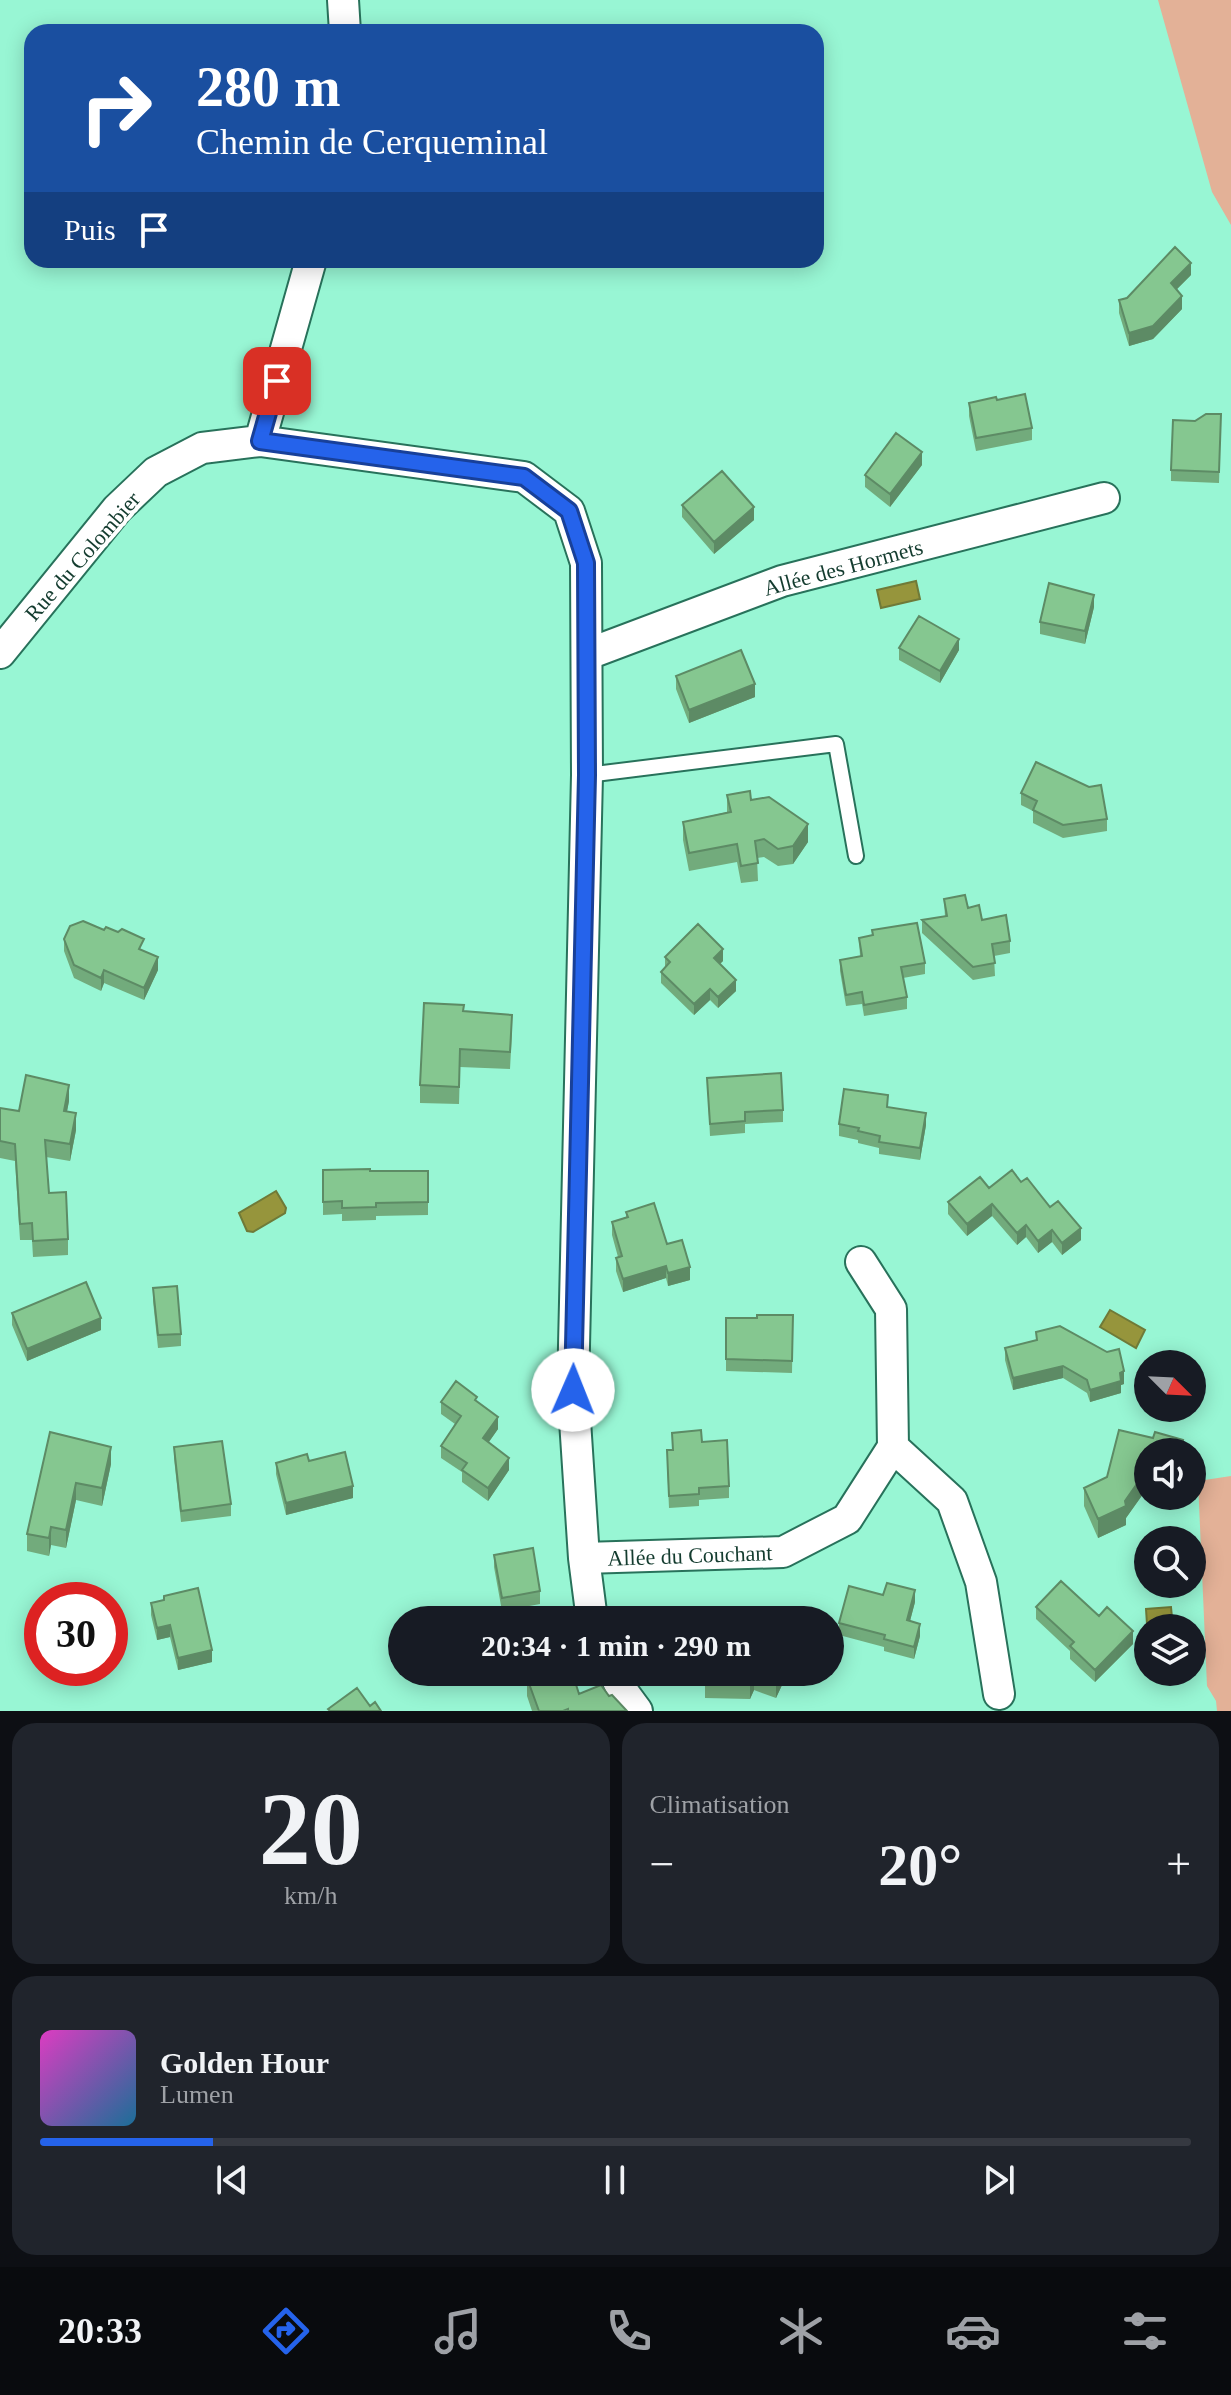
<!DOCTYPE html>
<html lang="fr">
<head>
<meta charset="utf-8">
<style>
  body { margin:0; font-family:"Times New Roman",serif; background:#20242c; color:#f1f3f6; height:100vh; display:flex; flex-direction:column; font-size:30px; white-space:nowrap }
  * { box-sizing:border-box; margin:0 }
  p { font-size:26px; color:#9ea1a6 }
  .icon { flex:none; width:44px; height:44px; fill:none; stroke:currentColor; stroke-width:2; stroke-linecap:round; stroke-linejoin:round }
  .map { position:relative; height:1711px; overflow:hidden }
  .side { display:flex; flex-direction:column; gap:12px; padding:12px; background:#0d0f14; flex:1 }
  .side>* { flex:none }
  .hud { position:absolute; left:24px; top:24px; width:800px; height:244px; border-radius:24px; box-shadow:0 4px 20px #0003; background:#1a4fa0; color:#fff; overflow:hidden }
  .needle { width:52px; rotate:114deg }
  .fabs { position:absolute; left:1134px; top:1350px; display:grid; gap:16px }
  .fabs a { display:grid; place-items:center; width:72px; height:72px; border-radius:50%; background:#171b24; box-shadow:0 4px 20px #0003; font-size:40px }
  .speed { position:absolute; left:24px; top:1582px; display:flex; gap:16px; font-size:40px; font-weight:700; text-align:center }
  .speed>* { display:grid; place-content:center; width:104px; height:104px; border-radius:50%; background:#171b24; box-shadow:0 4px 20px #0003; line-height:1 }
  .speed .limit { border:12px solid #d22; background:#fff; color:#111 }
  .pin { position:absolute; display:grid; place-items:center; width:68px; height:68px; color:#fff; margin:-34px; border-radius:16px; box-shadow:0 4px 12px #0006 }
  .me { position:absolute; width:88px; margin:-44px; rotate:1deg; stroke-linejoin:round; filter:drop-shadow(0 0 6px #0008) }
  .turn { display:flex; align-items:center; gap:28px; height:168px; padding:0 40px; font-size:36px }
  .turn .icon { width:104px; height:104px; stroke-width:2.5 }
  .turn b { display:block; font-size:56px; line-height:68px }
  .then { display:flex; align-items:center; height:76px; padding:0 40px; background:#0003; gap:16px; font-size:30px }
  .big { font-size:60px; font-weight:700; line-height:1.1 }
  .side .card { flex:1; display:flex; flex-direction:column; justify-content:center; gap:12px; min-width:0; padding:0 28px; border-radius:24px; background:#20242c }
  .side .dial { align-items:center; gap:0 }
  .dial b { font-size:104px; line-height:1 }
  .song { display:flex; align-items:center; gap:24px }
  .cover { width:96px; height:96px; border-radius:12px; background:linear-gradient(135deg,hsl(310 70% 55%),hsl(200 70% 35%)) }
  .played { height:8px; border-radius:4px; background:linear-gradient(90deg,#2563eb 15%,#363941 15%) }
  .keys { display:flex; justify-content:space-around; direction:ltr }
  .heat { display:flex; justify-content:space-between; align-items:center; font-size:44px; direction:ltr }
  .side .tiles { flex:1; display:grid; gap:12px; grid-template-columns:1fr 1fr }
  .card:last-child { grid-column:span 2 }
  .trip { position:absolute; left:388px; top:1606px; width:456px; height:80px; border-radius:40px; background:#171b24; box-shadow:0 4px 20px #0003; font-weight:700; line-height:80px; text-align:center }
  .tabs { display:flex; height:128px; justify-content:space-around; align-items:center; background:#090b0e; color:#9ea1a6 }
  .tabs .icon { width:56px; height:56px }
  .tabs .current { color:#2563eb }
  .tabs b { font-size:36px; color:#f1f3f6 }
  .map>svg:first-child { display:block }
</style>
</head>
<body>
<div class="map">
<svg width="1231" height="1711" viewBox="0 0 1231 1711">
  <rect width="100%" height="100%" fill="#98f6d4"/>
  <path fill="#e3b197" d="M1158,0H1231V225L1212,192Z
    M1231,1476V1711H1217L1216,1701L1207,1686L1198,1481Z"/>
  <path fill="#96953c" stroke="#6f7a38" stroke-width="2" d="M916,581L920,599L881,608L877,590Z
    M276,1191L286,1208L285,1213L253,1232L247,1231L239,1213Z
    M1110,1310L1145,1330L1136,1348L1100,1327Z
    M1171,1607L1173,1628H1154L1153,1623L1147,1624L1146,1609Z"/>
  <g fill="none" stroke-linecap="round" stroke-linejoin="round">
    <g stroke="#28725b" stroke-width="18">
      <path id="service" d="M587,775L836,744L856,856"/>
    </g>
    <g stroke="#28725b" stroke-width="34">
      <path id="minor" d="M343,0L345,32
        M260,441L311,260
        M0,653L117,509L156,472L202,448L260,441L524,477L569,511L586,563L587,775L573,1390L584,1558L592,1620
        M588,654L782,581L1104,498
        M893,1447L952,1501L981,1582L999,1694
        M584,1558L783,1552L847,1519L893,1447L891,1309L861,1262
        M614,1672L623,1692L637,1711"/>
    </g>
    <use href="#service" stroke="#fff" stroke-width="14"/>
    <use href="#minor" stroke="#fff" stroke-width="30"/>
  </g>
  <path fill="#72ab7c" d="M1191,275L1177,289L1182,309L1153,339L1129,346L1119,313V300Z
    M997,400L1032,428V440L976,451L969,416V403Z
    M1221,414L1219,483L1171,481V470L1195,421Z
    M922,465L890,507L865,487V475Z
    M682,505L754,520L714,554L682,517Z
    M1094,607L1085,644L1040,634V622Z
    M899,648L959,650L940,683L899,660Z
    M676,676L755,697L689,723L676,689Z
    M1021,793L1107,819V831L1063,838L1033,823V811L1021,805Z
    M727,795L751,800L808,842L793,864L778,866L764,857L757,858L758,881L741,883L737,862L689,871L683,840V822L727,812Z
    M944,899L968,908L1010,941V953L994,956L995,976L973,980L922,933V920L945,917Z
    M872,930L925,963V974L903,978L907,997V1009L864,1016L862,1004L846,1006L840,971V960L860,956L859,938L872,936Z
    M64,939L144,951L158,970L144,1000L104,983L101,991L74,978L64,951Z
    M665,957L723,961L720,964L736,991L718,1008L710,1000L694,1015L661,983V972L665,967Z
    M464,1011L512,1032L510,1069L460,1067L459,1104L420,1103V1085Z
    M707,1078L783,1110V1122L745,1124V1133L710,1136Z
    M69,1101L67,1111L76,1130L70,1161L46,1157L49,1193L68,1239V1255L33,1257L32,1240H20L15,1161L0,1158V1108L19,1111Z
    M888,1107L926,1125L920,1160L879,1154V1148L858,1143V1140L839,1136V1124Z
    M323,1170L370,1171H428V1215L376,1216V1220L342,1221V1214L323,1215Z
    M1021,1182L1050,1207L1081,1240L1062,1255L1052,1242L1038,1253L1026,1237L1017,1245L992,1216L967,1236L948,1214V1202L989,1188Z
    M626,1212L667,1244L690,1280L668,1286L666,1278L623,1292L616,1271V1258L618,1257L612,1235V1222L626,1217Z
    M153,1288L181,1334V1346L158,1348L153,1301Z
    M12,1313L101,1330L27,1361L12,1325Z
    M793,1315L792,1373L726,1371V1318H757Z
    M1036,1332L1124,1384L1121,1385V1393L1090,1402L1087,1393L1063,1378L1013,1390L1005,1360V1348L1036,1340Z
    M441,1402H477L498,1429L489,1442L509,1470L488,1501L462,1482V1472L441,1458V1446L455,1424L441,1414Z
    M1119,1430L1153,1438L1155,1432L1183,1440V1452H1148V1487L1126,1518V1525L1098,1538L1084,1506V1488L1107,1477Z
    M50,1432L111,1464L102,1506L76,1500L66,1548L51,1545L49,1556L27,1551V1534Z
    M702,1442L729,1486V1498L699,1500V1506L669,1508L667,1463L672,1450Z
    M174,1447L231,1504V1516L181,1522L174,1458Z
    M309,1461L353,1498L286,1515L276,1474V1463Z
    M494,1555L540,1591V1604L502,1611L494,1567Z
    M164,1596L212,1662L178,1670L170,1637L157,1640L151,1615V1603L164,1600Z
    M915,1602L910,1621L920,1636L914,1659L884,1651V1647L839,1635V1623Z
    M1036,1607L1099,1616L1133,1644L1095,1682L1070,1659V1651L1036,1619Z
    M705,1672H788L776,1698L754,1690L750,1699L705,1698Z
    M527,1678L579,1694L609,1696L627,1711H532L527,1696Z"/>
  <path fill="#5d8b65" d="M1191,263V275L1171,295V283Z
    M1182,296V309L1153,339L1129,346V333Z
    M922,452V465L890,507V494Z
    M754,507V520L714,554V542Z
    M1094,595V607L1085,644V631Z
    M959,639V650L940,683V671Z
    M755,684V697L689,723V710Z
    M808,824V842L793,864V846Z
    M723,949V961L714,969V958Z
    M158,957V970L144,1000V988Z
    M104,970V983L101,991V978Z
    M736,980V991L718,1008V997Z
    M710,989V1000L694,1015V1004Z
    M69,1085V1101L64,1127V1111Z
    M76,1113V1130L70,1161V1144Z
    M926,1113V1125L920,1160V1148Z
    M992,1204V1216L967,1236V1224Z
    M1026,1225V1237L1017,1245V1233Z
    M1081,1228V1240L1062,1255V1243Z
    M1052,1230V1242L1038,1253V1241Z
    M666,1266V1278L623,1292V1279Z
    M690,1267V1280L668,1286V1273Z
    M101,1318V1330L27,1361V1349Z
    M1063,1366V1378L1013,1390V1378Z
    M1124,1371V1384L1121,1385V1393L1090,1402V1390Z
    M498,1417V1429L483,1450V1438Z
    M1183,1440V1452H1179Z
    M111,1447V1464L102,1506V1488Z
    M509,1458V1470L488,1501V1488Z
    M1148,1468V1487L1126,1518V1525L1098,1538V1519L1125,1501Z
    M76,1483V1500L66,1548V1530Z
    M353,1486V1498L286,1515V1503Z
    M51,1527V1545L49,1556V1538Z
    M915,1590V1602L907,1632V1620Z
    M920,1624V1636L914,1659V1647Z
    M170,1625V1637L157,1640V1628Z
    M1133,1631V1644L1095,1682V1670Z
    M212,1650V1662L178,1670V1658Z
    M780,1672H788L776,1698V1681Z
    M754,1673V1690L750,1699V1682Z"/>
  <path fill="#85c790" stroke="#5d8b65" stroke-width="2" d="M1175,247L1191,263L1171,283L1182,296L1153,326L1129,333L1119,300L1127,298Z
    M1025,394L1032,428L976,438L969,403L996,397L997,400Z
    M1206,414H1221L1219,472L1171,470L1173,420L1195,421Z
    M896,433L922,452L890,494L865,475Z
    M722,471L754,507L714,542L682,505Z
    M1049,583L1094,595L1085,631L1040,622Z
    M919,616L959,639L940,671L899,648Z
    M741,650L755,684L689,710L676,676Z
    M1036,762L1089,787L1101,785L1107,819L1063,825L1033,810L1037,801L1021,793Z
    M750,791L751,800L769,797L808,824L793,846L778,849L764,839L755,841L758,863L741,866L737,844L689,853L683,822L731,812L727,795Z
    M965,895L968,908L979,905L982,920L1006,915L1010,941L992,944L995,963L973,967L922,920L947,916L944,899Z
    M83,921L104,930L106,927L118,932L122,929L144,939L139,949L158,957L144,988L104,970L101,978L74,965L64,939L70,926Z
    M917,923L925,963L901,967L907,997L864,1005L862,992L846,995L840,960L862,956L859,938L873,935L872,930Z
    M698,924L723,949L714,958L736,980L718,997L710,989L694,1004L661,972L670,962L665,957Z
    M424,1003L464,1005L463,1011L512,1015L510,1052L460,1049L459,1087L420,1085Z
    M781,1073L783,1110L745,1112V1121L710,1124L707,1078Z
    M26,1075L69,1085L64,1111L76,1113L70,1144L45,1140L49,1193L66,1192L68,1239L33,1241L32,1223L20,1224L15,1144L0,1141V1108L19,1111Z
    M844,1089L888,1095L887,1107L926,1113L920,1148L879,1142L880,1136L858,1131L859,1128L839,1124Z
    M370,1169V1171H428V1202L376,1203V1207L342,1208V1201L323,1202V1170Z
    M1012,1170L1021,1182L1027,1178L1050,1207L1058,1201L1081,1228L1062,1243L1052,1230L1038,1241L1026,1225L1017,1233L992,1204L967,1224L948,1202L980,1177L989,1188Z
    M654,1203L667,1244L682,1240L690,1267L668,1273L666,1266L623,1279L616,1258L622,1256L612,1222L628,1217L626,1212Z
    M86,1282L101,1318L27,1349L12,1313Z
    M177,1286L181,1334L158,1335L153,1288Z
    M757,1315H793L792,1361L726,1359V1318H757Z
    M1060,1326L1107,1352L1119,1349L1124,1371L1120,1373L1121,1381L1090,1390L1087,1380L1063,1366L1013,1378L1005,1348L1037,1340L1036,1332Z
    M456,1381L477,1397L475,1400L498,1417L483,1438L509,1458L488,1488L462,1470L467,1463L441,1446L461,1416L441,1402Z
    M701,1430L702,1442L727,1440L729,1486L699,1488V1494L669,1496L667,1450H673L672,1433Z
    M1119,1430L1153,1438L1155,1432L1183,1440L1179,1452H1148V1468L1125,1501L1126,1506L1098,1519L1084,1488L1107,1477Z
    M50,1432L111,1447L102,1488L76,1483L66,1530L51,1527L49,1538L27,1534Z
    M222,1441L231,1504L181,1511L174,1447Z
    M345,1452L353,1486L286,1503L276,1463L307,1454L309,1461Z
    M533,1548L540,1591L502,1598L494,1555Z
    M1061,1581L1099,1616L1107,1607L1133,1631L1095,1670L1070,1646L1074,1642L1036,1607Z
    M887,1583L915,1590L907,1620L920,1624L914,1647L884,1639L885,1635L839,1623L849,1586L883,1595Z
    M198,1588L212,1650L178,1658L170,1625L157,1628L151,1603L164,1600V1596Z
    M700,1615H740L753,1620H700Z
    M547,1672H572L579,1694L601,1685L609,1696L612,1695L627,1711H568V1709L563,1711H539L527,1678Z
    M705,1672H780L776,1681L754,1673L750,1682L705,1681Z
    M357,1688L370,1706L375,1702L381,1711H330L328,1709Z"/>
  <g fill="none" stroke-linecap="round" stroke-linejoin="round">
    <g stroke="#184099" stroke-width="20">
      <path id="route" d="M277,381L260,441L524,477L569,511L586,563L587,775L573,1390"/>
    </g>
    <use href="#route" stroke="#2563eb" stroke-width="14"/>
  </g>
  <g text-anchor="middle" stroke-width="8" stroke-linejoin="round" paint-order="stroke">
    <g font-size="22" fill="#143c2f" stroke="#fff">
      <text transform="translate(82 556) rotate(-49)" y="8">Rue du Colombier</text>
      <text transform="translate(843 567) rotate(-15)" y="8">Allée des Hormets</text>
      <text transform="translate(690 1555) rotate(-2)" y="8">Allée du Couchant</text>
    </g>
  </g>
</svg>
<div class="fabs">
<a><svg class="needle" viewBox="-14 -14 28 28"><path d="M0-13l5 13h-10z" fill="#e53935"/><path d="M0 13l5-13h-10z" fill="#9ea1a6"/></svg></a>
<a><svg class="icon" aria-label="sound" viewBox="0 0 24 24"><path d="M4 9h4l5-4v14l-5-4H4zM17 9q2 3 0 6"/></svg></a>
<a><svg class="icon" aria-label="search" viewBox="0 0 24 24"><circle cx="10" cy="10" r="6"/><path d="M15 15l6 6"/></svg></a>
<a><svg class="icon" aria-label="layers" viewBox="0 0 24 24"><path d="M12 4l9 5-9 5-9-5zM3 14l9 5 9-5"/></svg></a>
</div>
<div class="speed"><div class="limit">30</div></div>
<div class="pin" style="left:277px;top:381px;background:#d93025"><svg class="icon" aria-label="arrive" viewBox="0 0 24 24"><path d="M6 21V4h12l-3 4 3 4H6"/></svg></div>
<svg class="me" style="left:573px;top:1390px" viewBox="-20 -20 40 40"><circle r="19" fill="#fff"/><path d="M0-13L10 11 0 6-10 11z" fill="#2563eb"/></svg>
<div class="trip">20:34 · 1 min · 290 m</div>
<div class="hud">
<div class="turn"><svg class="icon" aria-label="right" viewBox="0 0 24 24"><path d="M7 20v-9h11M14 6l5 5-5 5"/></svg><div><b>280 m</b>Chemin de Cerqueminal</div></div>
<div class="then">Puis<svg class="icon" aria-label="arrive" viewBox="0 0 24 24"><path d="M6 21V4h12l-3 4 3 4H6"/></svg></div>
</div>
</div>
<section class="side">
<div class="tiles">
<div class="card dial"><b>20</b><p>km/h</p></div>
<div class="card"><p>Climatisation</p>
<div class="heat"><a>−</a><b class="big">20°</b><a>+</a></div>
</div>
<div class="card">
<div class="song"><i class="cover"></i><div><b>Golden Hour</b><p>Lumen</p></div></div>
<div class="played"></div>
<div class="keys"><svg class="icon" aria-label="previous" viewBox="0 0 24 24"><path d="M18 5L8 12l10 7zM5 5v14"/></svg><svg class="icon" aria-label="pause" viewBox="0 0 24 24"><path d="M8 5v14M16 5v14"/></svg><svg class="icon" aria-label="next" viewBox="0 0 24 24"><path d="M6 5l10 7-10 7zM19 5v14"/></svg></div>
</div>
</div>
</section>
<nav class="tabs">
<b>20:33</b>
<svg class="icon current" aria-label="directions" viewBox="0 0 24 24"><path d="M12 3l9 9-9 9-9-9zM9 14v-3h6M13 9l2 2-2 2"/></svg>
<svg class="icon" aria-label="music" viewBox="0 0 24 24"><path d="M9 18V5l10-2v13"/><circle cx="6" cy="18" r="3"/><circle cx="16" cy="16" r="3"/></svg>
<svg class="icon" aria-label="phone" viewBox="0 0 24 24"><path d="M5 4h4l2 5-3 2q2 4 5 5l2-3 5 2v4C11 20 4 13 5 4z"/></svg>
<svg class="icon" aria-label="climate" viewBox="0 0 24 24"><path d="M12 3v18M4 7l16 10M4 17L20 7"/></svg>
<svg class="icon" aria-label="car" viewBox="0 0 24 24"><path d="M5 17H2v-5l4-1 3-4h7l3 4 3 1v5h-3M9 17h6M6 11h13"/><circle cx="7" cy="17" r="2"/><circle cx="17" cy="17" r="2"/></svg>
<svg class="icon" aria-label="filters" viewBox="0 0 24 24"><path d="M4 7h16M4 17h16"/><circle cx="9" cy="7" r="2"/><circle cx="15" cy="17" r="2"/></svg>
</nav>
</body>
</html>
